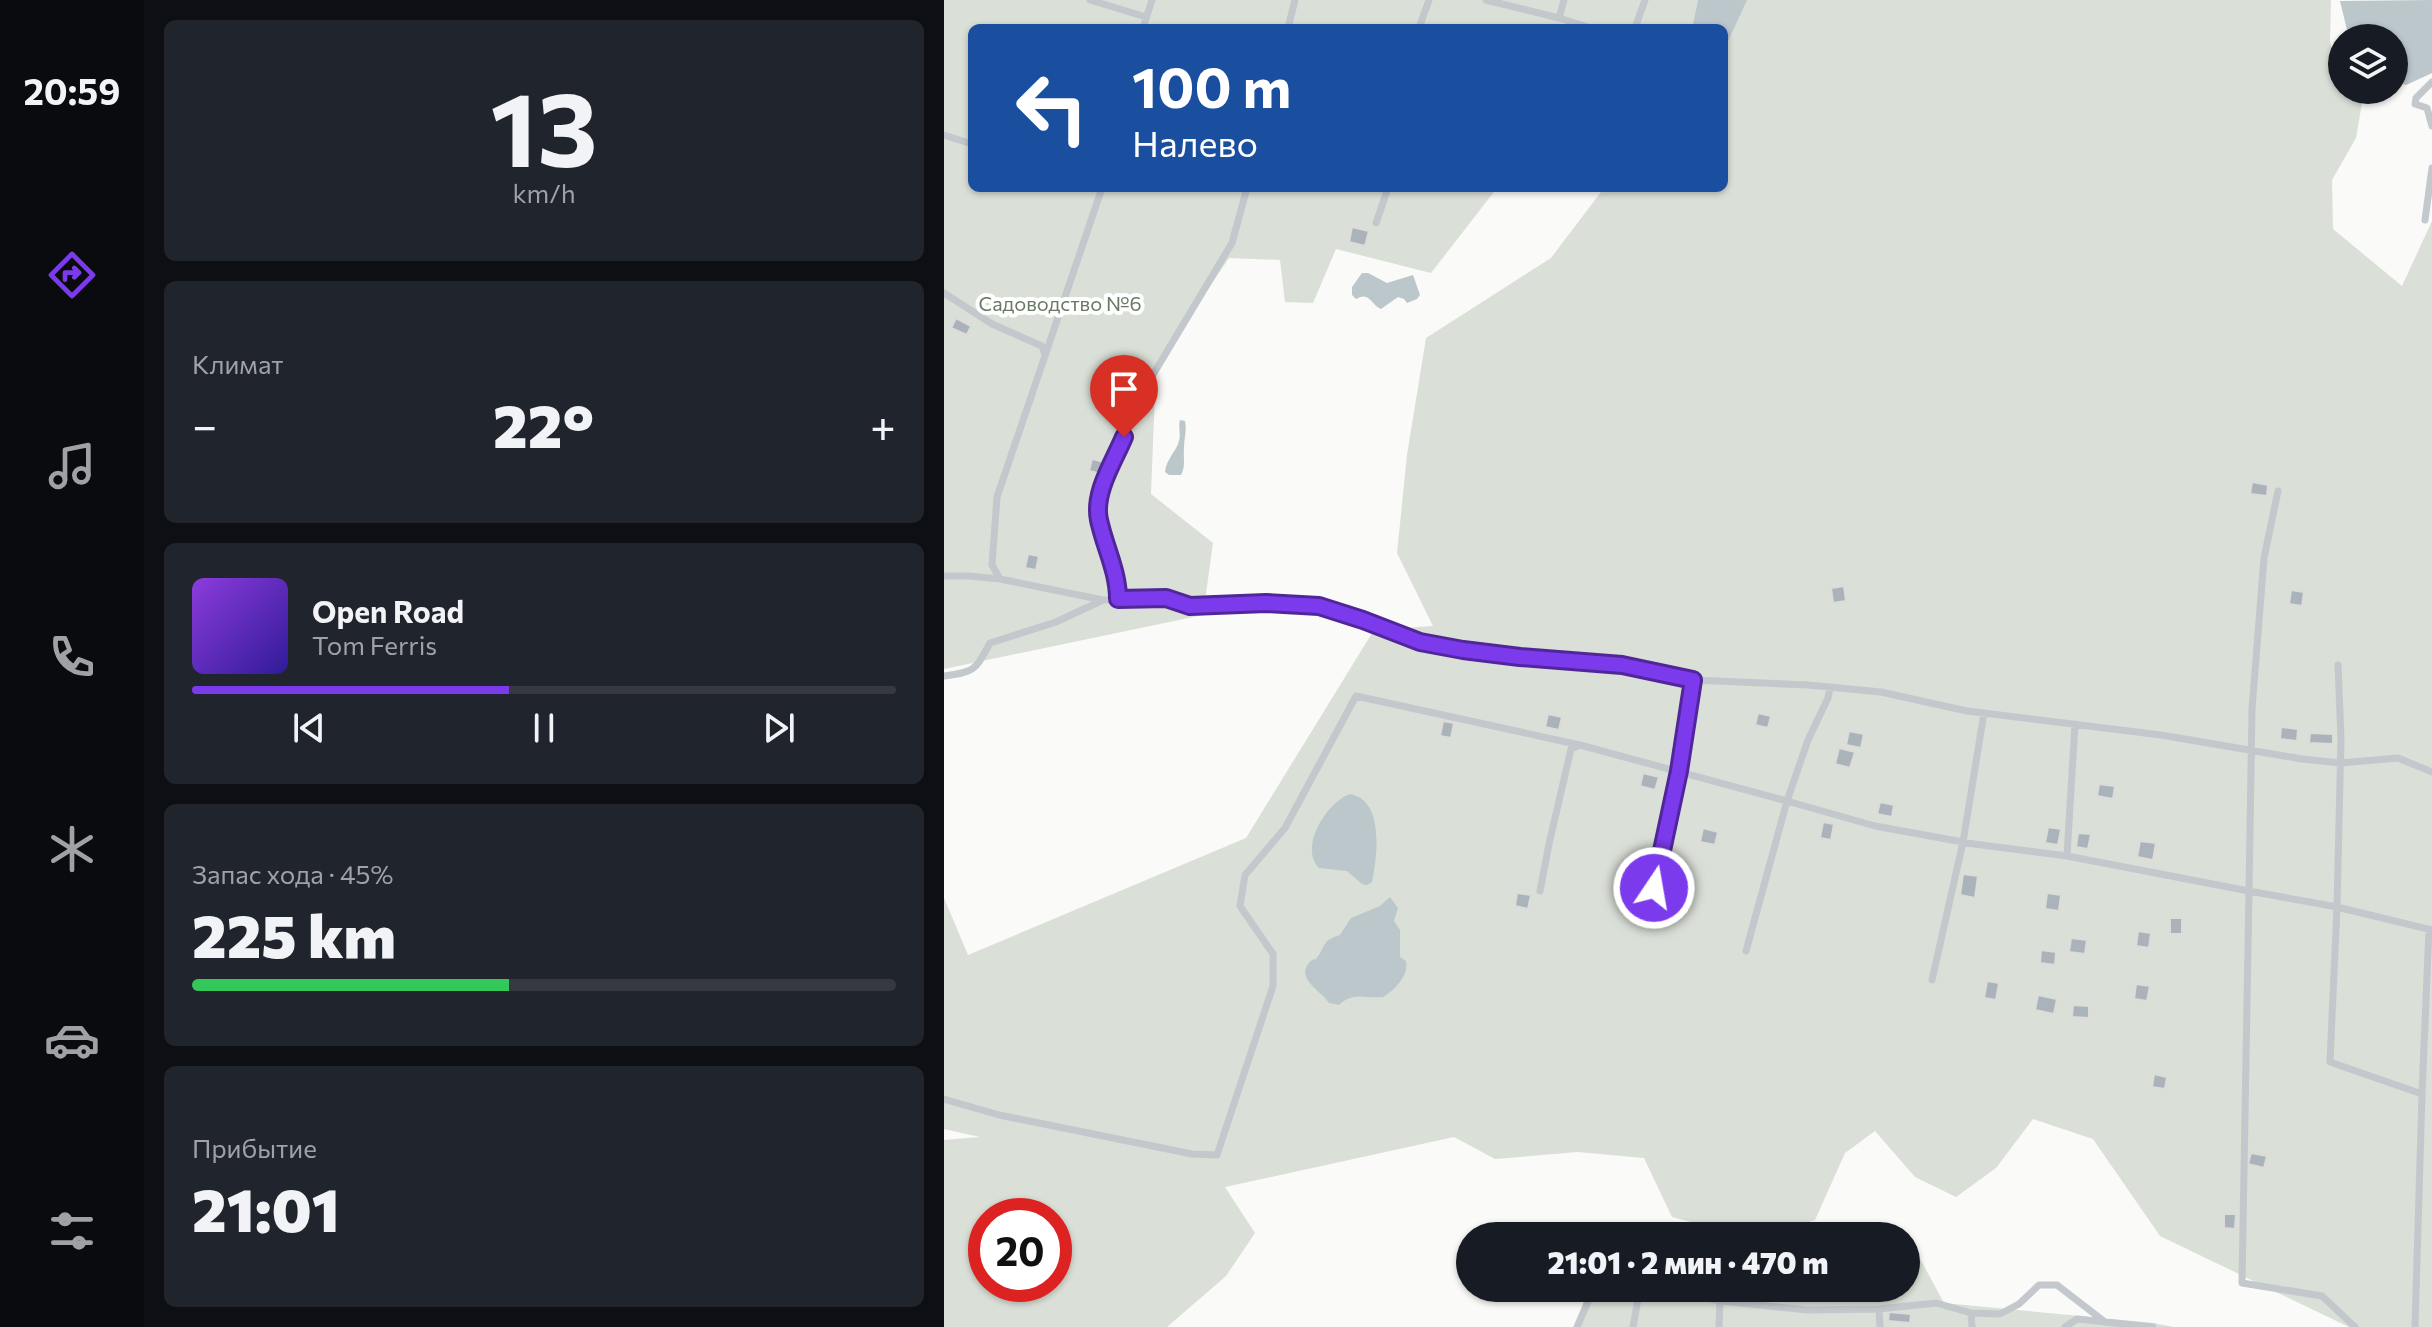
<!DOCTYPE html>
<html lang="ru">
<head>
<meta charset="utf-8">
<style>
  body { margin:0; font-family:Commissioner,sans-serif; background:#20242c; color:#f1f3f6; height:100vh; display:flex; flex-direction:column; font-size:30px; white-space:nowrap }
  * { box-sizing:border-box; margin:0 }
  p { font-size:26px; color:#9ea1a6 }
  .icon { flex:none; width:44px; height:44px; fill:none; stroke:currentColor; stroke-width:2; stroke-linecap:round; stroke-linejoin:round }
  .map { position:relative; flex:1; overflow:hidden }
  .side { display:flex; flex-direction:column; gap:20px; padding:20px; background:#0d0f14; width:800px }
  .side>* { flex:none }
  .banner { position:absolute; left:24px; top:24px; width:760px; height:168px; border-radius:12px; box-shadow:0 2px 6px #0004; background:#1a4fa0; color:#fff; overflow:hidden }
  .controls { position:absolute; left:1384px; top:24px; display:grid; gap:16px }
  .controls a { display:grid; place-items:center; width:80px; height:80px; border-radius:50%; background:#171b24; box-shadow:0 2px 6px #0004; font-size:40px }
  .speed { position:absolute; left:24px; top:1198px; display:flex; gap:16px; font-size:40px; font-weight:700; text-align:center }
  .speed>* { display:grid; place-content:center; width:104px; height:104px; border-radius:50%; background:#171b24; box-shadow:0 2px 6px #0004; line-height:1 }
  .speed .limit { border:12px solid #d22; background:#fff; color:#111 }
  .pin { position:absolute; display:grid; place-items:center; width:68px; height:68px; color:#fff; margin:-82px -34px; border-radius:50% 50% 50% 0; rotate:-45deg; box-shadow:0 0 8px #0007 }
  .pin .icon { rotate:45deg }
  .me { position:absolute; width:88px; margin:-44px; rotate:12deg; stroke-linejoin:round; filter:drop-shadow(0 0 6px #0008) }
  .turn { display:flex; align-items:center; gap:28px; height:168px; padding:0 32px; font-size:36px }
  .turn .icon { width:104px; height:104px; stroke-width:2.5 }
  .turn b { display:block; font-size:56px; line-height:68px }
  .big { font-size:60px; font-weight:800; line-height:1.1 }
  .side .widget { flex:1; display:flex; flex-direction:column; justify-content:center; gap:12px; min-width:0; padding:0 28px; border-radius:12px; background:#20242c }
  .side .dial { align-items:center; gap:0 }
  .dial b { font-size:104px; line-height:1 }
  .song { display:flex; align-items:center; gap:24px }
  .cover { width:96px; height:96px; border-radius:12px; background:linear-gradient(135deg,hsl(270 70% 55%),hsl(250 70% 35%)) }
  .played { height:8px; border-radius:4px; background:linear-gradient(90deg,#7c3aed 45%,#363941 45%) }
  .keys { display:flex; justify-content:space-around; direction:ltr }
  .heat { display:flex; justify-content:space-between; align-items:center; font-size:44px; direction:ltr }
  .charge { height:12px; border-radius:6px; background:linear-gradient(90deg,#34c759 45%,#363941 0) }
  .trip { position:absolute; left:512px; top:1222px; width:464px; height:80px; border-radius:40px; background:#171b24; box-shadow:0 2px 6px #0004; font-weight:800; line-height:80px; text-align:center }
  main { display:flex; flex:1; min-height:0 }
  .dock { display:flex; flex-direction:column; width:144px; justify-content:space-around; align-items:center; background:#090b0e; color:#9ea1a6 }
  .dock .icon { width:56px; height:56px }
  .dock .on { color:#7c3aed }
  .dock b { font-size:36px; color:#f1f3f6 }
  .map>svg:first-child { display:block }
</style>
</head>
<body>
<main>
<nav class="dock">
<b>20:59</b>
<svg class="icon on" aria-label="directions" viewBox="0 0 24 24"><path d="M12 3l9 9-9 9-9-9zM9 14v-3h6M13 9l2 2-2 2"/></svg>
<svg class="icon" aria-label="music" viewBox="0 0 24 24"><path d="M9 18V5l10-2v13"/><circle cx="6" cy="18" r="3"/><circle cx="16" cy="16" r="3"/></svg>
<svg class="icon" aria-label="phone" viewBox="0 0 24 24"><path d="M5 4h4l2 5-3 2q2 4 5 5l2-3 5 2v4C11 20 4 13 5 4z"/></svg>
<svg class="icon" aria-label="climate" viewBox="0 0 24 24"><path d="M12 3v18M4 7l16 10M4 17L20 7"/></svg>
<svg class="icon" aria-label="car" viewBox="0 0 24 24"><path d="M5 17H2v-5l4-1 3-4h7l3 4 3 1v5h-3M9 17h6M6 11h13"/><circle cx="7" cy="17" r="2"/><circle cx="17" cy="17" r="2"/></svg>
<svg class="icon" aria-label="filters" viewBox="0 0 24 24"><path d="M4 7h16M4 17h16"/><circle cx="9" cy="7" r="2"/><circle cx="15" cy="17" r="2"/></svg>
</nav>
<section class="side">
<div class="widget dial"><b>13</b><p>km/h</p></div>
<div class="widget"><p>Климат</p>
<div class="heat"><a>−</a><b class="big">22°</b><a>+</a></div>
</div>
<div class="widget">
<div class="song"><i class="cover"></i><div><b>Open Road</b><p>Tom Ferris</p></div></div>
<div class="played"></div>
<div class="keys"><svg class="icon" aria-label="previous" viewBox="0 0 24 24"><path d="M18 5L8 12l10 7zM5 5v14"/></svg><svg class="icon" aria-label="pause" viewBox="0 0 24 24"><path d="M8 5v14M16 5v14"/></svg><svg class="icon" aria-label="next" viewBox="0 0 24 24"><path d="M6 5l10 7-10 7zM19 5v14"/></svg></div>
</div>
<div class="widget"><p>Запас хода · 45%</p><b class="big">225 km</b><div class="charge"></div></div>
<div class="widget"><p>Прибытие</p><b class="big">21:01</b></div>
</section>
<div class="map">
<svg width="1488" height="1327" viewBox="0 0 1488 1327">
  <rect width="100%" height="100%" fill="#fafaf8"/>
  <path fill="#dadfd7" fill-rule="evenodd" d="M0,0H754L748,28H28V188H553L487,273L392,249L369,303L341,302L336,260L285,258L212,366L207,494L269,543L259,615L0,669Z
    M802,0H1387L1386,42L1398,83V90H1405L1418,103L1412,138L1388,180L1389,229L1458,286L1488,221V1327H1405L1216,1236L1149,1139L1089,1119L1052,1168L1012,1197L971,1177L931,1131L901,1153L871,1220L825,1236H800L728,1217L700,1158L634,1152L551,1159L510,1137L281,1187L311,1233L282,1276L223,1327H0V1140L36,1137L0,1129V898L24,955L302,838L430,630L489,626L453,553L463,455L482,338L607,258L660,188H780V47ZM42,1216H110V1284H42Z
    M962,1252L973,1253L1000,1303L1210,1323L1229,1327H630L645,1288L854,1296L861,1288H962Z"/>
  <path fill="#bbc7cb" d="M754,0H803L780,50V28H748Z
    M1488,0V73L1462,85L1450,82V38H1405L1396,1Z
    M418,273H424L443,283L469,275L476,295L473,299L463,303L460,299L454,297L437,309C426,304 426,291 412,299L408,295V287Z
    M236,420L241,421C243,431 240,438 240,448C239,459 242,465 237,475H225L221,472C222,459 232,452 235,441C237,434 234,427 236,420Z
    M406,794C441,800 433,858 428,882L423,885L418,884L403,871L375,868C354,847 384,801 406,794Z
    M446,897L454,908L450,921L456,930V957L462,961C465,975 451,990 439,997C423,999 409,991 395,1005L385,1003C380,993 351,979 365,963C371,956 370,963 375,955C382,943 380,940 396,935L407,918L436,906Z"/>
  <path fill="#aab3b9" stroke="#dcdcda" stroke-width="2" d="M408,227L425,231L421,246L405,242Z
    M12,318L27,326L23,335L7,328Z
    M148,459L161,462L158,474L145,471Z
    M1308,482L1324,485L1323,496L1306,494Z
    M84,554L95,556L92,570L81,568Z
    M900,586L902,601L889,603L887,588Z
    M1347,590L1360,592L1358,606L1345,604Z
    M814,713L827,716L824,728L811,725Z
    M604,714L618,717L615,730L601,727Z
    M499,721L510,723L507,738L496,736Z
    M1337,727L1354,729L1353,741L1336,739Z
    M905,731L920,734L917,748L902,745Z
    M1366,733L1389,734V744L1365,743Z
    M895,748L911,752L906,768L891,764Z
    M699,773L715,777L711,790L696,786Z
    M1155,784L1171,786L1169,799L1153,796Z
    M936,802L950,805L948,817L933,814Z
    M879,822L890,824L887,840L876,838Z
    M1104,827L1117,829L1114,845L1101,843Z
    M759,828L774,832L771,845L756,842Z
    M1134,833L1147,834L1144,849L1132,847Z
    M1196,841L1212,843L1209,860L1193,857Z
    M1019,874L1034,876L1031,898L1016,895Z
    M573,893L587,895L584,909L571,906Z
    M1103,893L1117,895L1115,911L1101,909Z
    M1226,918H1238V934H1226Z
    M1194,931L1207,933L1205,948L1192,946Z
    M1127,938L1143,940L1141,954L1125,952Z
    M1097,950L1112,952L1111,965L1096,963Z
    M1043,981L1055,983L1052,1000L1040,998Z
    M1192,984L1206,986L1203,1001L1190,999Z
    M1094,995L1113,999L1110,1014L1091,1010Z
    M1129,1005L1145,1006V1018L1128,1017Z
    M1210,1074L1223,1077L1221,1089L1208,1087Z
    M1307,1153L1323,1156L1320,1168L1304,1164Z
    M1280,1214H1292L1291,1229L1280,1228Z
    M945,1312L967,1314L966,1323L944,1321Z"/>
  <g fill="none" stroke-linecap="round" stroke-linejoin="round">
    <path stroke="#c3c8cc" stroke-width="7" d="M146,0L202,17
      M542,0L615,18L620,0
      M615,18L647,28
      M199,28L208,0
      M344,28L351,0
      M475,28L485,0
      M691,28L701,0
      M1488,82L1472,98L1471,104L1483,108L1488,126
      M0,135L28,144
      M158,188L53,497L48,565L56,579L159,600L222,598L246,606L322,603L375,606L419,620L476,642L519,650L678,665L749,680L864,685L937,692L1023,711L1217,735L1358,759L1396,763L1454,758L1488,772
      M1481,220L1488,168
      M432,223L444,188
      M0,293L48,324L98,346L101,355
      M1334,491L1320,558L1308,709L1305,891L1393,907L1386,1062L1478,1094L1485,929
      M0,576H25L56,579
      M174,599V582L154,517L157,491L204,383L288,243L303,188
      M1394,665L1397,739L1393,907L1488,930
      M0,676C32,672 31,670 46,643L112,622L157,601
      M886,687L884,698L864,740L843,801L931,826L1030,844L1123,856
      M1131,724L1123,856L1305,891L1298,1283L1378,1296L1411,1327
      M710,888L735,771L749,680
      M596,891L605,844L627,749L636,745L843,801L802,951
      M988,980L1019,842L1040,713
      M0,1099L55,1115L248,1154L273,1155L329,986V954L296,906L301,875L341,828L412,696L636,745
      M669,1288L695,1293L747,1294L776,1301L863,1310L935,1309L992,1303L1027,1313L1056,1314L1075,1304L1095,1285H1113L1161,1322
      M935,1309L936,1327
      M1027,1313L1028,1327
      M633,1327L650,1288
      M689,1327L695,1293
      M775,1327L776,1301
      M1121,1327L1133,1319L1209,1327
      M1471,1327L1478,1094"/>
  </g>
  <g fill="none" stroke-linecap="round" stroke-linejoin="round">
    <g stroke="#51269a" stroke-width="20">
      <path id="route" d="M180,437C170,461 149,493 155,520C161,548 174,571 174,599L222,598L246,606L322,603L375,606L419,620L476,642L519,650L576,657L678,665L749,680L735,771L710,888"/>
    </g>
    <use href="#route" stroke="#7c3aed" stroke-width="14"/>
  </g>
  <g text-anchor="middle" stroke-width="8" stroke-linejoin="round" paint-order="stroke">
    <g font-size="20" fill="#687a64" stroke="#fff">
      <text x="116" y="311">Садоводство №6</text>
    </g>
  </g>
</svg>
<div class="controls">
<a><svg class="icon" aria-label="layers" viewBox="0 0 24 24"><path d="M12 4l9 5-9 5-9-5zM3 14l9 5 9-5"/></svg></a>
</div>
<div class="speed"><div class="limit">20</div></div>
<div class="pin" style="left:180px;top:437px;background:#d93025"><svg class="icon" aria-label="arrive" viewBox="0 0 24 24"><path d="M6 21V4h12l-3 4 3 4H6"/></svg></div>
<svg class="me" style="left:710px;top:888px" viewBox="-20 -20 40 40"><circle r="17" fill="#7c3aed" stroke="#fff" stroke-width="3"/><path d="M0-11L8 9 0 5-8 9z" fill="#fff"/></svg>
<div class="trip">21:01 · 2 мин · 470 m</div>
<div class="banner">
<div class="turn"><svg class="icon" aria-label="left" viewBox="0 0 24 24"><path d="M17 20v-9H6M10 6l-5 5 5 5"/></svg><div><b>100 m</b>Налево</div></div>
</div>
</div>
</main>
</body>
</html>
